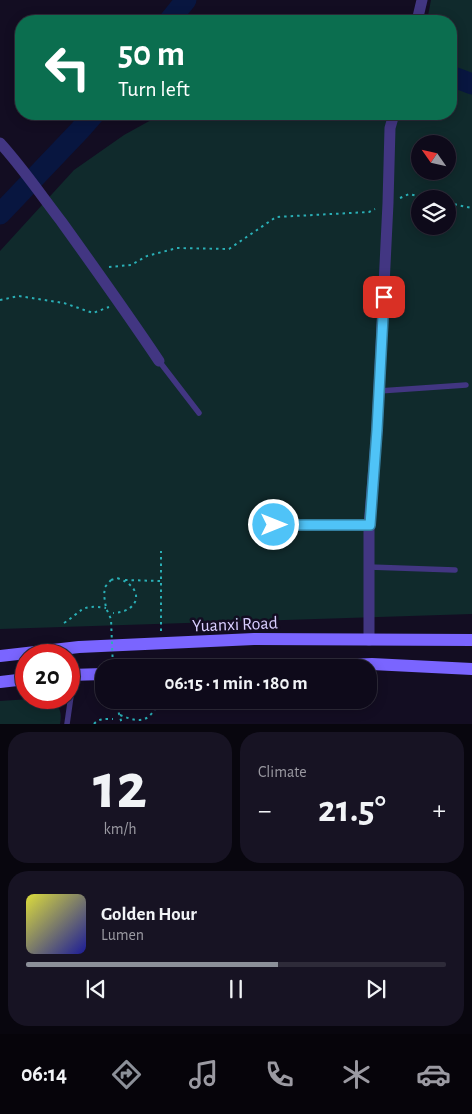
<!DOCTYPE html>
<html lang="en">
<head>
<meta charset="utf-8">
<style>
  body { margin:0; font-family:"Alegreya Sans",sans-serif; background:#171323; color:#f1f3f6; height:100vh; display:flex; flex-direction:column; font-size:19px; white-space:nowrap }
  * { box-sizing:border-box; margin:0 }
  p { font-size:16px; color:#9b9aa2 }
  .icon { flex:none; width:28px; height:28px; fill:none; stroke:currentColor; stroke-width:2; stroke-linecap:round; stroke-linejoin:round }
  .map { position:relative; height:724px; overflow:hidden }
  .side { display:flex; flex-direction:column; gap:8px; padding:8px; background:#08060e; flex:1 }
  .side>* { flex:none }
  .guide { position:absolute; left:15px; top:15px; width:442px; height:105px; border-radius:20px; box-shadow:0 2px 12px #0003,0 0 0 1px #2e2b39; background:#0b6e4f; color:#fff; overflow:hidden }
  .needle { width:32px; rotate:304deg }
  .tools { position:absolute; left:411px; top:135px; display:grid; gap:10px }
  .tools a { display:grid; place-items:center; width:45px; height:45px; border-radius:50%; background:#0e0a1a; box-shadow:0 2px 12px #0003,0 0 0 1px #2e2b39; font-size:25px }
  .speed { position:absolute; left:15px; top:644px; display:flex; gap:10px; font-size:25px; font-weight:700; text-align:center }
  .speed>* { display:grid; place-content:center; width:65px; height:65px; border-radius:50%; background:#0e0a1a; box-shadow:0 2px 12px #0003,0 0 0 1px #2e2b39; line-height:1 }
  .speed .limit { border:8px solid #d22; background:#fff; color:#111 }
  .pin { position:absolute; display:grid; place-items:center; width:42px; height:42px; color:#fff; margin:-21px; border-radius:10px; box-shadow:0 2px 8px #0006 }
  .me { position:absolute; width:55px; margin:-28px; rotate:90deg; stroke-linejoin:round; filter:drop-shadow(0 0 4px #0008) }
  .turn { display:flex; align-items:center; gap:18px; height:105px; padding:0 20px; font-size:22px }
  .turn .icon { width:65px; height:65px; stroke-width:2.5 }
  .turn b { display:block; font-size:35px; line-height:42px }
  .big { font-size:38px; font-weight:700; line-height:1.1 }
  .side .tile { flex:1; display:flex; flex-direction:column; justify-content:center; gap:8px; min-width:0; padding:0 18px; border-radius:20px; background:#171323 }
  .side .dial { align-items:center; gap:0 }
  .dial b { font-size:65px; line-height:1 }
  .song { display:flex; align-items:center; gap:15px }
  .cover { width:60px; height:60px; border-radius:8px; background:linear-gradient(135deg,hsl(60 70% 55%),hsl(240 70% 35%)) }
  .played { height:5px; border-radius:2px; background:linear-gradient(90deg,#8c9099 60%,#2e2b39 60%) }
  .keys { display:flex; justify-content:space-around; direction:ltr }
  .heat { display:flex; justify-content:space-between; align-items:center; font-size:28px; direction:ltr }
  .side .tiles { flex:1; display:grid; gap:8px; grid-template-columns:1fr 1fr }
  .tile:last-child { grid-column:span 2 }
  .trip { position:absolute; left:95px; top:659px; width:282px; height:50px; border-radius:20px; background:#0e0a1a; box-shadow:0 2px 12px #0003,0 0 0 1px #2e2b39; font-weight:700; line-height:50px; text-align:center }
  .dock { display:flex; height:80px; justify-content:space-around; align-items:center; background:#06040a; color:#9b9aa2 }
  .dock .icon { width:35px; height:35px }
  .dock .selected { color:#8c9099 }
  .dock b { font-size:22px; color:#f1f3f6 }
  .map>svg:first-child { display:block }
</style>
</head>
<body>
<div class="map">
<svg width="472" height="724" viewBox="0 0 472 724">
  <rect width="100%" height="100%" fill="#130d22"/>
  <path fill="#102a2c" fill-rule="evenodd" d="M431,0H472V614L0,629V251L74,170L124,135L162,114H451V21H427ZM420,144H448V171H420ZM420,199H448V226H420Z
    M45,698C58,703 63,710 60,724H0V701Z"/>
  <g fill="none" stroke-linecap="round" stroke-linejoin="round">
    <path stroke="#081640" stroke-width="21" d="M169,21L186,0
      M451,76L472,84
      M0,214L80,130L94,114"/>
    <path stroke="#2aafb6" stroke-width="2" stroke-dasharray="2.5 4" stroke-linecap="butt" d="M400,198L409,194L430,199
      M448,203L472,208
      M109,267L131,265L147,256L177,248L229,249L276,217L369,212L375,209
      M0,300L19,296L64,303L93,313L109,307
      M111,580L117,578C145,587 141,612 113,613
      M125,580L160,581
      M64,623C83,611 80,604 106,608
      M161,631V551
      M115,700L122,724
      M120,715C142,724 149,722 160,700
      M94,724C99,718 106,719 113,719"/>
    <path stroke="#423682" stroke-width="5.5" d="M159,361L199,413
      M379,391L466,385
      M274,525H369
      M369,567L455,570
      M67,724L74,675"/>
    <path stroke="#423682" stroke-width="11" d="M417,21L422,0
      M0,143C22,167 41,195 61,221C94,267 127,313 159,361
      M369,640V525L377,430L388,203L390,128L394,114"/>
    <path stroke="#7a65ff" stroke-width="12" d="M0,656L79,647L254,639L472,640
      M273,668L372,664L472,669
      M69,675L104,674
      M0,682L26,679"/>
    <path stroke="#2aafb6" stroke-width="2" stroke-dasharray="2.5 4" stroke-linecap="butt" d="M111,580L105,587L104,595L106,608L111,619L113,668"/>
  </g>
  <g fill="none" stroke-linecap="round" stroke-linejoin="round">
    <g stroke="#337fa1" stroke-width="12">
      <path id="route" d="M274,525H370L377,430L384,297"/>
    </g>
    <use href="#route" stroke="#4fc3f7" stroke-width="9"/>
  </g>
  <g text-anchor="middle" stroke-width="5" stroke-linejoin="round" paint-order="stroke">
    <g font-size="18" fill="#d9ceff" stroke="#130d22">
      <text transform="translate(235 624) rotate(-2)" y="6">Yuanxi Road</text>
    </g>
  </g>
</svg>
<div class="tools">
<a><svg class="needle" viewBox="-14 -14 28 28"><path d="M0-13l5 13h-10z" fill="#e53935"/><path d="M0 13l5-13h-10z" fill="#9b9aa2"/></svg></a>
<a><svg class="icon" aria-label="layers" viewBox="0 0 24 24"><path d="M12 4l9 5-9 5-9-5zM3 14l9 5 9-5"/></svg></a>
</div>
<div class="speed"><div class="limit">20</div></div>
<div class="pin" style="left:384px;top:297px;background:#d93025"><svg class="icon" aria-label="arrive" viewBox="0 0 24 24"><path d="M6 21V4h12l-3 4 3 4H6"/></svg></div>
<svg class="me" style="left:274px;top:525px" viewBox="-20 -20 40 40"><circle r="17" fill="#4fc3f7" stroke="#fff" stroke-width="3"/><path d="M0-11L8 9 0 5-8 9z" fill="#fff"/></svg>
<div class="trip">06:15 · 1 min · 180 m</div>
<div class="guide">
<div class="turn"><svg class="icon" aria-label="left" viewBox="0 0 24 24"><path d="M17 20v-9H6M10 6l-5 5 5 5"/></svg><div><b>50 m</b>Turn left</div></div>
</div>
</div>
<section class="side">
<div class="tiles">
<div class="tile dial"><b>12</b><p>km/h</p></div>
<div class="tile"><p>Climate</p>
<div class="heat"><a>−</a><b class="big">21.5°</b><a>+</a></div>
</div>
<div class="tile">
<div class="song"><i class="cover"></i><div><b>Golden Hour</b><p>Lumen</p></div></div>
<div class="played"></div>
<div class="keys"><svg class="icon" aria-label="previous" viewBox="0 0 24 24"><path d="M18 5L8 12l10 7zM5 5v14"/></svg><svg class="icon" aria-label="pause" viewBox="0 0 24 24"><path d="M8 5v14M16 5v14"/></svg><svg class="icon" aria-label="next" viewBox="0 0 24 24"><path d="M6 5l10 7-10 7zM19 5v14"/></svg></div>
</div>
</div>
</section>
<nav class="dock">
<b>06:14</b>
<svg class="icon selected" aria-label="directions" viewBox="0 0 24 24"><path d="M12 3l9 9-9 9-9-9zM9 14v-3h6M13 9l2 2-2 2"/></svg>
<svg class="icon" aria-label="music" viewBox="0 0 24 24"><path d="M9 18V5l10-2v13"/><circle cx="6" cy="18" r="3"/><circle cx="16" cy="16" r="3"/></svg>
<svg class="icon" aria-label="phone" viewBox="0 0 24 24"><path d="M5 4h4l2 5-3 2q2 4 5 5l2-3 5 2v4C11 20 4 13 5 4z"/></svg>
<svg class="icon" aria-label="climate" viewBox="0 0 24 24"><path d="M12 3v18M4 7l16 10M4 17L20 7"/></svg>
<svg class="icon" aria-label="car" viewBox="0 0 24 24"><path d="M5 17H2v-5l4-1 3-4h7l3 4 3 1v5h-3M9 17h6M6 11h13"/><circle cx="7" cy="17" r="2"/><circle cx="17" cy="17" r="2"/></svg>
</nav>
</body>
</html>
